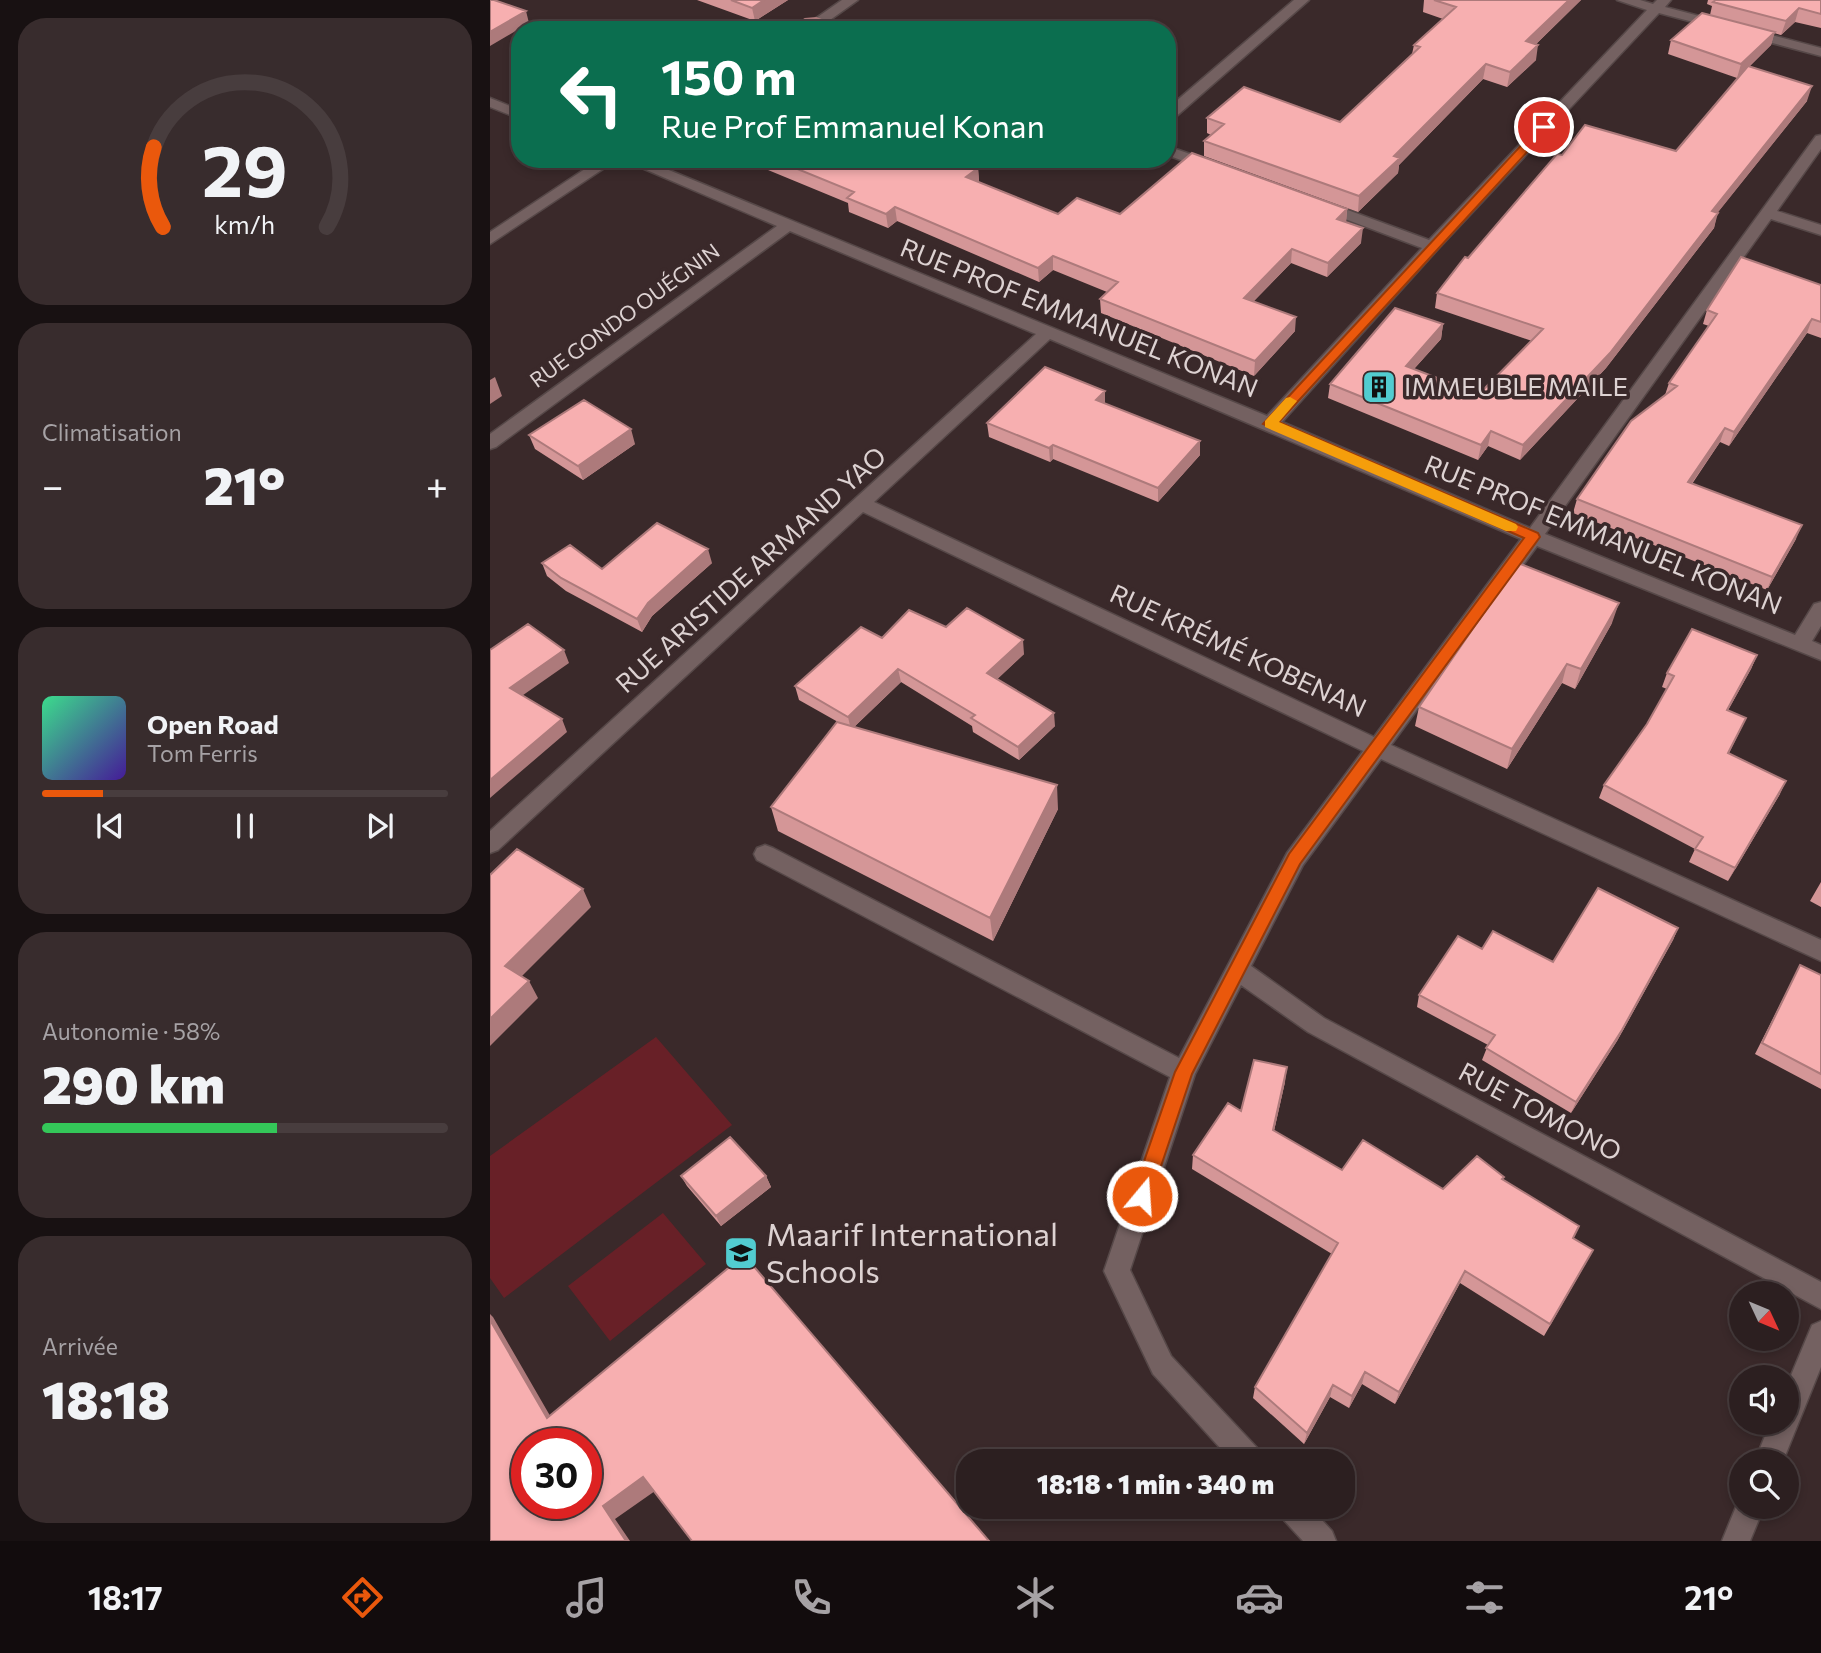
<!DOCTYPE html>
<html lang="fr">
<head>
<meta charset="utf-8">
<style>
  body { margin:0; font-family:Commissioner,sans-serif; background:#382c2d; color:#f1f3f6; height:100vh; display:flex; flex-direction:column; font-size:26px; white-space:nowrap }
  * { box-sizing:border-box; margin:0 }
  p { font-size:23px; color:#a6a2a5 }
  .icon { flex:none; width:38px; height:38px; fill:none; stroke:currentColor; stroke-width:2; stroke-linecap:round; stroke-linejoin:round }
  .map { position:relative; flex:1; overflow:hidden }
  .panel { display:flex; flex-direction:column; gap:18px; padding:18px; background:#181112; width:490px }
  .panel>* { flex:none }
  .guide { position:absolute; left:21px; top:21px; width:665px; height:147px; border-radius:28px; box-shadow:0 4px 10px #0003,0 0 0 2px #483d3e; background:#0b6e4f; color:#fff; overflow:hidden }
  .needle { width:46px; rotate:134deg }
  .tools { position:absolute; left:1239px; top:1281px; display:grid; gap:14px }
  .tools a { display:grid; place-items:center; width:70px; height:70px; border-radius:50%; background:#2c1f20; box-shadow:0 4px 10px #0003,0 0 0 2px #483d3e; font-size:35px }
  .speed { position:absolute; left:21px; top:1428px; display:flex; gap:14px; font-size:35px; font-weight:700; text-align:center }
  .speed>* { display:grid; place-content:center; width:91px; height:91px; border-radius:50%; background:#2c1f20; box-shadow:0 4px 10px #0003,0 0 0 2px #483d3e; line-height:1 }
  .speed .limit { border:10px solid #d22; background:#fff; color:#111 }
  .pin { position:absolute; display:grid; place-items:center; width:60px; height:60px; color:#fff; margin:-30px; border:4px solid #fff; border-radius:50%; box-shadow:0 2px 7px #0007 }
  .me { position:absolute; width:77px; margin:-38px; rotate:18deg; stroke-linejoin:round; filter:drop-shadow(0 0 5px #0008) }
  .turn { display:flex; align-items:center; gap:24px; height:147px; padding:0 35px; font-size:32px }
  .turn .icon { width:91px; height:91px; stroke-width:2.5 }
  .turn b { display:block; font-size:49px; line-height:60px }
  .big { font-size:52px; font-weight:800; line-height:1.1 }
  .panel .card { flex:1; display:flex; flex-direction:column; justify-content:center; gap:10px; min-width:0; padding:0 24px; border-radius:28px; background:#382c2d }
  .panel .dial { align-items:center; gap:0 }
  .dial svg { height:182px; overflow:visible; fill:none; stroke:#483d3e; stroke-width:7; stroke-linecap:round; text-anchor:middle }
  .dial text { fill:#f1f3f6; stroke:none }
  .song { display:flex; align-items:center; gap:21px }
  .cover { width:84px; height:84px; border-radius:10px; background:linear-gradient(135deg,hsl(150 70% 55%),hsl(260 70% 35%)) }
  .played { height:7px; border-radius:4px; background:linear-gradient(90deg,#ea580c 15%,#483d3e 15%) }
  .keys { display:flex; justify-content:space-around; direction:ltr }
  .heat { display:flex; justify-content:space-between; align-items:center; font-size:38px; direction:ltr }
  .charge { height:10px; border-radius:5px; background:linear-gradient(90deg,#34c759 58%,#483d3e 0) }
  .trip { position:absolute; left:466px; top:1449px; width:399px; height:70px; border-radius:28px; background:#2c1f20; box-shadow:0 4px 10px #0003,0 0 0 2px #483d3e; font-weight:800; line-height:70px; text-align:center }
  .tab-bar { display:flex; height:112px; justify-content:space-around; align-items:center; background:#120c0d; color:#a6a2a5 }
  .tab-bar .icon { width:49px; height:49px }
  .tab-bar .on { color:#ea580c }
  .tab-bar b { font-size:32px; color:#f1f3f6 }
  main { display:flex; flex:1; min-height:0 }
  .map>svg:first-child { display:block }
</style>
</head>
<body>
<main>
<section class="panel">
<div class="card dial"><svg viewBox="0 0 100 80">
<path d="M14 69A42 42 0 1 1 86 69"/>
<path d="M14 69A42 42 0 0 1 10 34" stroke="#ea580c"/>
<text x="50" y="56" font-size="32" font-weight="700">29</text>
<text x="50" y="72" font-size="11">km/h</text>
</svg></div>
<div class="card"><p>Climatisation</p>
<div class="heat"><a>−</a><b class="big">21°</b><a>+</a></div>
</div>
<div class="card">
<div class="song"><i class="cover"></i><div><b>Open Road</b><p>Tom Ferris</p></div></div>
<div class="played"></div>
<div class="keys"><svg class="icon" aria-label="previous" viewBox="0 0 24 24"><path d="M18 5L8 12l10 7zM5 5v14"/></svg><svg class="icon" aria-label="pause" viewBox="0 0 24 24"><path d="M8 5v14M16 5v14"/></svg><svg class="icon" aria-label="next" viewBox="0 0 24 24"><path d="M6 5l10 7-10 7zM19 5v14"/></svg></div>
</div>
<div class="card"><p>Autonomie · 58%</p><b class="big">290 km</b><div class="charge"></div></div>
<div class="card"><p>Arrivée</p><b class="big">18:18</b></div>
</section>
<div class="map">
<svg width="1331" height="1541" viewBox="0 0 1331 1541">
  <rect width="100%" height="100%" fill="#3a292a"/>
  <path fill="#682027" d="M166,1037L242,1125L14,1298L0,1278V1156Z
    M173,1213L216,1264L120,1341L78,1286Z"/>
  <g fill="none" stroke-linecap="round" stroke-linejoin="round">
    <g stroke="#564848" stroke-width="3">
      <path id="minor" d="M352,0H368L326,30H309Z
        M804,0H819L682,120L677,121V109Z
        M1127,0H1150L1163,4L1167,0H1181L1175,7L1331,48V56L1169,13L948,249L792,422L1040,528L1326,136L1331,135V149L1287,211L1331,225V235L1281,219L1055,534L1305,635L1324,604L1331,602V626L1322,641L1331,645V660L1047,546L901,745L1331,940V961L891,759L813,865L761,966L834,1018L1331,1282V1309L818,1032L751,985L705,1074L640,1270L681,1356L770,1451L774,1461H742L663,1374L614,1271L680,1077L267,860L264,854L267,848L275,845L283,848L689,1058L797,853L873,751L373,512L8,850L0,853V831L546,334L300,231L6,447L0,449V434L287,226L131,159H152L777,416L932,248L826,208L823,205L826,202H836L939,240L1157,10ZM560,339L1031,539L884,737L384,502Z
        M0,98L30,110V119L0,107Z
        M677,146L726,163L729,166L721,171L677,155Z
        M110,159H128L0,244V232Z
        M1331,1321V1367L1293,1461H1265L1280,1423H1297V1385L1322,1325Z
        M1250,1497L1251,1507H1274L1260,1541H1232Z
        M787,1507H820L842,1531L846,1541H813L791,1517Z"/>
    </g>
    <use href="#minor" fill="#746161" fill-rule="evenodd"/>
  </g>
  <path fill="#d49697" d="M207,0H298L265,21Z
    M934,0H1091L1046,44V60L1017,87L993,79L909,165L908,173L868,212L714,156V141L721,135L717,133V118L850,122L922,54L924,45L953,19L933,12Z
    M1218,0H1331V28L1305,22L1291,35L1284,33L1281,45L1259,67L1317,101L1227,213L1224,228L1116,368L1030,460L998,446L988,460L838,398L840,384L953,324L951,339L924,369L989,394L1042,341L945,308L947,293L1072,155L1186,151L1253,73L1247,78L1178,54L1181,40L1220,15L1222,6L1217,4Z
    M256,159H467L488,168L489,182L568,214H630L857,209L856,222L871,243L837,277L801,263L764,301L805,331L764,376L611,313L610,299L617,292L563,270L549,282L407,221L398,228L359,212L358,203L256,161Z
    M1331,285V338L1317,333L1239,446L1230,442L1202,484L1306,539L1277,590L1083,513L1087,499L1175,395L1179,383L1219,326L1213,324L1217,310Z
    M615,403L710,455L668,502L563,459L560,462L499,437L497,423Z
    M39,435L145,444L93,480L45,449Z
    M52,563L112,569L222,563L162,616L152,632L76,591L57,576Z
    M1122,623L1085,689L1072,683L1017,769L925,726L929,707Z
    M456,627L534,654L507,679L565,726L529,760L483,732L482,726L411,682L364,727L568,809L503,941L288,831L281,807L348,722L309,700L305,686L392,638Z
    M1267,655L1261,669L1238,710L1256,718L1239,753L1290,794L1238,881L1199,862L1205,849L1109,798L1114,785L1157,724L1177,689L1172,687L1177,673Z
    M1331,882V907L1320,901Z
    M1188,928L1183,940L1127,1041L1081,1113L992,1060L998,1045L927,1007L929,995L992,949L1063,962Z
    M1310,965L1331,975V1089L1265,1054Z
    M795,1082L784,1131L852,1170L953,1189L1013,1179L1083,1238L1096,1263L1054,1336L970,1283L905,1404L872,1384L859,1408L840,1397L814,1444L763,1398L765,1387L842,1254L702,1169L703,1155Z
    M191,1176H276L281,1187L231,1226L197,1186Z"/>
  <path fill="#ad7a7b" d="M274,0H298L265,21L262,8Z
    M1079,0H1091L1034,56L1036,41Z
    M1309,8L1305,22L1291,35L1296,21Z
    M36,11L39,23L0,46V32Z
    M1285,32L1281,45L1247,78L1251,64Z
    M1048,45L1046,60L1017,87L1020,72Z
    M996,64L993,79L909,165L908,173L868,212L869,196L904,156Z
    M1322,86L1317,101L1217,226L1222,211Z
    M488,168L489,182L476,177Z
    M405,207L407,221L398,228L396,214Z
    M857,209L856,223L847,219Z
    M1228,213L1224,228L1116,368L1030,460L1033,445Z
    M873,228L871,243L837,277L838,263Z
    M802,249L801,263L753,312L754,298Z
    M563,256V270L549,282L548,268Z
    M806,317L805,331L764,376L765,361Z
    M1322,319L1317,333L1239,446L1244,432Z
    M953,324L951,339L913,381L916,366Z
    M5,377L12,396L0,404V380Z
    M615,391V405L606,400Z
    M1235,428L1230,442L1193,496L1198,482Z
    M141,429L145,444L93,480L88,466Z
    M1001,431L998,446L988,460L991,445Z
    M710,441V455L668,502V488Z
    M563,445V459L560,462L559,448Z
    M1312,525L1306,539L1277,590L1282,577Z
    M218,549L222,563L162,616L152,632L147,619L158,603Z
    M1129,603L1122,623L1085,689L1091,669Z
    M533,640L534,654L499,687L497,673Z
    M74,650L79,663L26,700L20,688Z
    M1267,655L1261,669L1231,723L1237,710Z
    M1077,664L1072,683L1017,769L1022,749Z
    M408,669L411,682L361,730L358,717Z
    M564,713L565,726L529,760L528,747Z
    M1256,718L1250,731L1232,766L1238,753Z
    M72,719L77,732L0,798V780Z
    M1296,781L1290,794L1238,881L1245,868Z
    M567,785L568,809L503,941L500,918Z
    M93,889L101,907L25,983L15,966Z
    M1188,928L1183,940L1127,1041L1081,1113L1086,1102Z
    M39,981L48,998L0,1046V1019Z
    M797,1067L795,1082L781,1144L783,1130Z
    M276,1176L281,1187L231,1226L226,1216Z
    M975,1271L970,1283L905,1404L909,1392Z
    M0,1314L3,1317L70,1433L57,1418L0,1320Z
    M875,1372L872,1384L859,1408L862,1396Z
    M843,1385L840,1397L814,1444L817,1433Z
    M153,1477L165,1491L125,1519L140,1541H136L113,1506Z"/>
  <path fill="#f7afb0" stroke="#ad7a7b" stroke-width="2" fill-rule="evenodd" d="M0,0H4L36,11L0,32Z
    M241,0H274L262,8Z
    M944,0H1079L1036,41L1048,45L1020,72L996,64L904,156L910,158L869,196L714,141L734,124L717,118L754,87L850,122L930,47L924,45L966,7Z
    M1226,0H1331V14L1309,8L1296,21L1223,2Z
    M1212,13L1285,32L1251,64L1181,40Z
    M326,18L358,30H298L315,19Z
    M1258,66L1322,86L1222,211L1228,213L1120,353L1033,445L1001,431L991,445L840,384L905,308L953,324L916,366L989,394L1053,329L947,293L975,257L978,258L1067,154L1072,155L1095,125L1186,151Z
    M702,153L857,209L847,219L873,228L838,263L802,249L754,298L806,317L765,361L610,299L628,282L563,256L548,268L405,207L396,214L357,198L364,192L283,159H467L488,168L476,177L568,214L587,198L630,214Z
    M1251,257L1331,285V322L1322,319L1244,432L1235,428L1198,482L1312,525L1282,577L1087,499L1141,421L1187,386L1179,383L1227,314L1217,310Z
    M555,367L615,391L606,400L710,441L668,488L563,445L559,448L497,423Z
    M94,400L141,429L88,466L39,435Z
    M167,523L218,549L158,603L147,619L71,578L52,563L80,545L112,569Z
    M1028,563L1129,603L1091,669L1077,664L1022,749L929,707Z
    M477,608L533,640L497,673L564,713L528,747L481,718L485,715L408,669L358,717L305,686L371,627L392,638L419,610L456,627Z
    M38,624L74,650L20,688L72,719L0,780V650Z
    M1202,629L1267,655L1237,710L1256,718L1238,753L1296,781L1245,868L1205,849L1213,837L1114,785L1157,724L1184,676L1177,673Z
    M347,722L567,785L500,918L281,807Z
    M27,849L93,889L15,966L39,981L0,1019V875Z
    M1108,888L1188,928L1132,1030L1086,1102L996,1048L1005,1035L929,995L968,936L992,949L1003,931L1063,962Z
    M1310,965L1331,975V1074L1272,1043Z
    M764,1060L797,1067L783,1130L852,1170L873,1140L953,1189L987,1156L1014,1177L1012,1179L1089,1226L1083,1238L1103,1250L1060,1324L975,1271L909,1392L875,1372L862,1396L843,1385L817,1433L765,1387L848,1243L703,1155L738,1103L751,1111Z
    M240,1137L276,1176L226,1216L191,1176Z
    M254,1255L499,1541H202L153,1477L113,1506L136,1541H0V1320L57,1418ZM37,1444H96V1503H37Z"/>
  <path fill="#ea580c" stroke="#983908" stroke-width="2" d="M1050,125L1060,127L789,422L1048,533L1050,537L810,864L702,1074L661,1196L659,1203L652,1205L645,1203L642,1196L685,1072L799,854L1034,538L773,424Z"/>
  <path fill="#f59e0b" d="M800,397L807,401L789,422L1026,524L1028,527L1026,531H1016L775,427V421L796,398Z"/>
  <defs>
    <g id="building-square" transform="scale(1.75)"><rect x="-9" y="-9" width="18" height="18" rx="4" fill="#52ccd0" stroke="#3a292a"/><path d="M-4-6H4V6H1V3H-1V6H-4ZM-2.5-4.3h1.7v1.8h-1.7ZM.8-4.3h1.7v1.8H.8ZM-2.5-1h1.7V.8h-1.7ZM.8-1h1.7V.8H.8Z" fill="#111"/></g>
    <g id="school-square" transform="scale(1.75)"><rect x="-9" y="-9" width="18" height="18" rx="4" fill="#52ccd0" stroke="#3a292a"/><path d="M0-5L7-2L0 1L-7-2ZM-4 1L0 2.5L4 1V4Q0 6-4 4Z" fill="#111"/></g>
  </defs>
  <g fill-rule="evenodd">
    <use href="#building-square" x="889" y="387"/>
    <use href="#school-square" x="251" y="1253"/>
  </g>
  <g text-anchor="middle" stroke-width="7" stroke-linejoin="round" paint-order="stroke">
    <g font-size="21" fill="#ddd2d2" stroke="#3a292a">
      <text transform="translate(135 316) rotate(-36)" y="7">RUE GONDO OUÉGNIN</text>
    </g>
    <g font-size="26" fill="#ddd2d2" stroke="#3a292a">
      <text transform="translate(589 318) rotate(22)" y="9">RUE PROF EMMANUEL KONAN</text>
      <text transform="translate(1113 535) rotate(22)" y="9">RUE PROF EMMANUEL KONAN</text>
      <text transform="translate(261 570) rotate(-42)" y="9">RUE ARISTIDE ARMAND YAO</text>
      <text transform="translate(748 651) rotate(25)" y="9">RUE KRÉMÉ KOBENAN</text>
      <text transform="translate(1050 1112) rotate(28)" y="9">RUE TOMONO</text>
    </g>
    <g font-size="26" fill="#ddd2d2" stroke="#3a292a" text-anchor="start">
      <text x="914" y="396">IMMEUBLE MAILE</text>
    </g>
    <g font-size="32" fill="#ddd2d2" stroke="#3a292a" text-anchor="start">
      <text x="276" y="1246">Maarif International<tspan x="276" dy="37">Schools</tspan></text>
    </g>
  </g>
</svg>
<div class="tools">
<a><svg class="needle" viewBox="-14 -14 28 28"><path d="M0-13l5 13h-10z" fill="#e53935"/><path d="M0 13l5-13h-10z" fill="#a6a2a5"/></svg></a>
<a><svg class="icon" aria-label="sound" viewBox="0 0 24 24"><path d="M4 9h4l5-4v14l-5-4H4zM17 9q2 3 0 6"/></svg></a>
<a><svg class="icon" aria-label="search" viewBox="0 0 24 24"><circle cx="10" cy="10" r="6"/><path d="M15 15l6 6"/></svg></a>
</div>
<div class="speed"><div class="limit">30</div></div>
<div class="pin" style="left:1054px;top:127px;background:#d93025"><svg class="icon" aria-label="arrive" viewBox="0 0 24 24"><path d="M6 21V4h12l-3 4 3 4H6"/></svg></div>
<svg class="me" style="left:652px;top:1196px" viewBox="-20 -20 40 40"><circle r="17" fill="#ea580c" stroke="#fff" stroke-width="3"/><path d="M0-11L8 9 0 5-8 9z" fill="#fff"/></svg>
<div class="trip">18:18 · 1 min · 340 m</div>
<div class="guide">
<div class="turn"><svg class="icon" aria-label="left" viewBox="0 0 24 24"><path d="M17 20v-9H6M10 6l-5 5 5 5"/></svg><div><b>150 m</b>Rue Prof Emmanuel Konan</div></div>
</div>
</div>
</main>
<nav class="tab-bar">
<b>18:17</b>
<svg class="icon on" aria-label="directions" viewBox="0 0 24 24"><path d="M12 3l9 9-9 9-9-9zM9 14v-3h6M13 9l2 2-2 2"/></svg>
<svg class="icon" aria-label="music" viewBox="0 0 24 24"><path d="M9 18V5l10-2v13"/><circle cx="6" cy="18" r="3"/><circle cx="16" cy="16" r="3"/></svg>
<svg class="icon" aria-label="phone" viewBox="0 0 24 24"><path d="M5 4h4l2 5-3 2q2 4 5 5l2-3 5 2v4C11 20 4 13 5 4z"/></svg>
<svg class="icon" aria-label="climate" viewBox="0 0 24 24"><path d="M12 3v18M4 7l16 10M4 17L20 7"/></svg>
<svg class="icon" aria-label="car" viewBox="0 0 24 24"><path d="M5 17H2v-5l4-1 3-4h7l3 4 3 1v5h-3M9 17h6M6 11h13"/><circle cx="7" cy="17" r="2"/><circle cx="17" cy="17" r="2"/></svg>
<svg class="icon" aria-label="filters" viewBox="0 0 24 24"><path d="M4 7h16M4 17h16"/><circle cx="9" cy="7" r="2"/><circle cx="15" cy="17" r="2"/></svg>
<b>21°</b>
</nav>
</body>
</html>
